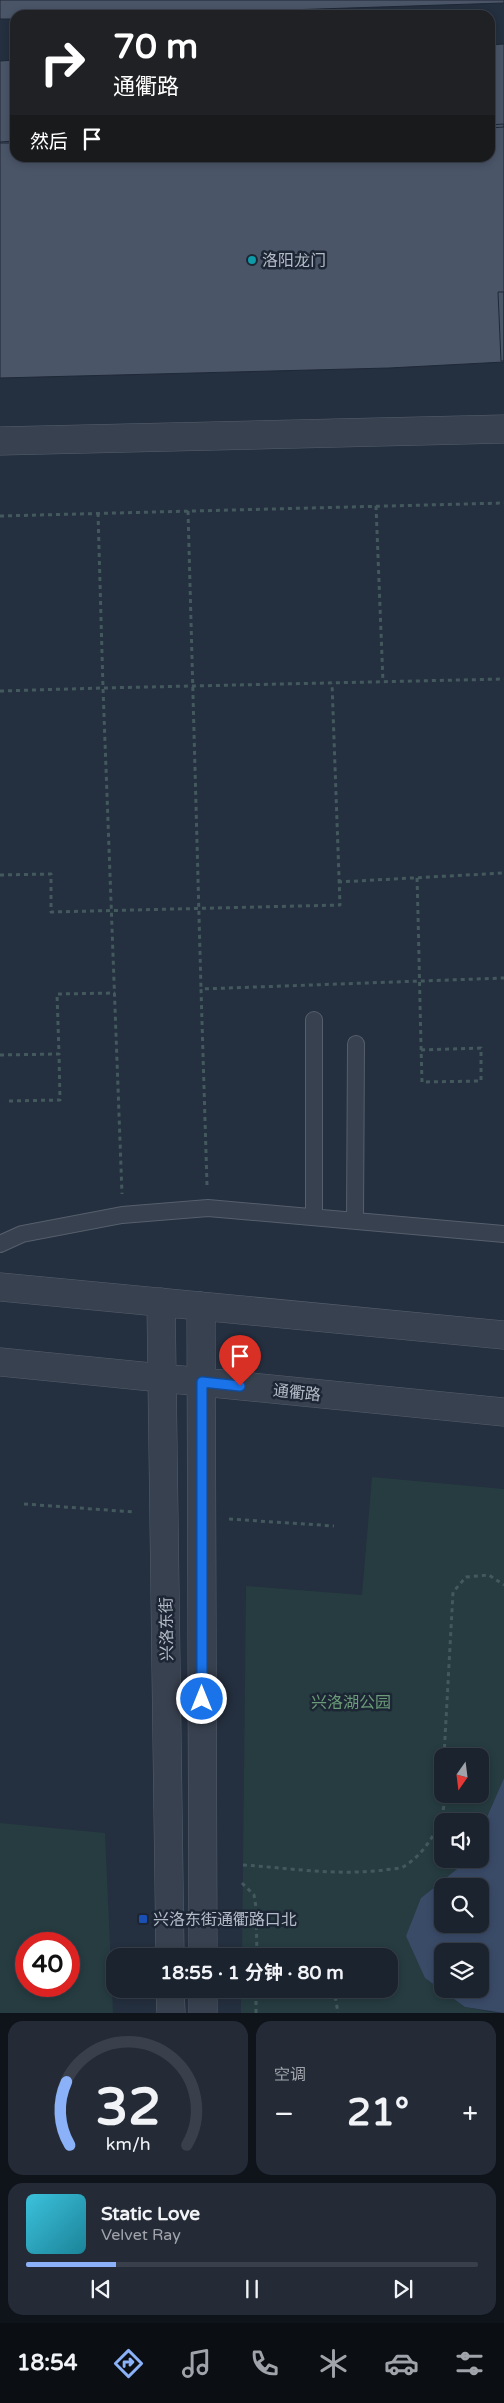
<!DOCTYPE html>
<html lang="zh">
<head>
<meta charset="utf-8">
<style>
  body { margin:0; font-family:"Varela Round","Noto Sans SC",sans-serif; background:#242b37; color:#f1f3f6; height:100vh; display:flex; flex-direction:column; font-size:19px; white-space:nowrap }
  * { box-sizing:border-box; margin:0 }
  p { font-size:16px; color:#a0a4aa }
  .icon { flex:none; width:28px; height:28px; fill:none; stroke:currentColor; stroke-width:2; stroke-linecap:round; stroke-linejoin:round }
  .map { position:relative; height:2013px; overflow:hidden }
  .side { display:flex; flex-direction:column; gap:8px; padding:8px; background:#0f131a; flex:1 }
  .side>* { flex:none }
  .top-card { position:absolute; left:10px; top:10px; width:485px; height:152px; border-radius:15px; box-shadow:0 2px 8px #0003,0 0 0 1px #39404b; background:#202124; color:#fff; overflow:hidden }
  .needle { width:32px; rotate:194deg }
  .tools { position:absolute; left:434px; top:1748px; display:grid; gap:10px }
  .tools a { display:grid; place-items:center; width:55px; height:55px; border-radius:10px; background:#1b232f; box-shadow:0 2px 8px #0003,0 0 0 1px #39404b; font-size:25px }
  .speed { position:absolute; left:15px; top:1932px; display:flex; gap:10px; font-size:25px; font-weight:700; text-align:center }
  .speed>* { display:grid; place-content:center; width:65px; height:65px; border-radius:50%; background:#1b232f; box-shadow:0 2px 8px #0003,0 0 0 1px #39404b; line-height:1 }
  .speed .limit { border:8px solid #d22; background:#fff; color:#111 }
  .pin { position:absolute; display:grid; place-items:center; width:42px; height:42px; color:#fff; margin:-51px -21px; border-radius:50% 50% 50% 0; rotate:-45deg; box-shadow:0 0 5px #0007 }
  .pin .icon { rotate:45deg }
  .me { position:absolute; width:55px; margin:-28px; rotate:0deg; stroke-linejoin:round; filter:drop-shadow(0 0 4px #0008) }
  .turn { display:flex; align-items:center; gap:18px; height:105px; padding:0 20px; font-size:22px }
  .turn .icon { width:65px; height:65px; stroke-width:2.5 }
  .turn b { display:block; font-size:35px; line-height:42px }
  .then { display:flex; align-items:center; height:48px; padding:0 20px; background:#0003; gap:10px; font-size:19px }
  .big { font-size:38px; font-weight:700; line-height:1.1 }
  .side .widget { flex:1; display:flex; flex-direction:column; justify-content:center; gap:8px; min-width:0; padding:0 18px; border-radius:15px; background:#242b37 }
  .side .dial { align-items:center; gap:0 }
  .dial svg { height:130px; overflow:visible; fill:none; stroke:#39404b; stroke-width:7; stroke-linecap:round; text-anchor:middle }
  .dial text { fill:#f1f3f6; stroke:none }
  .song { display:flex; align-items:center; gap:15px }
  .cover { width:60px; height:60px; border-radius:8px; background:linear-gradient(135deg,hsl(190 70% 55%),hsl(190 70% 35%)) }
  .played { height:5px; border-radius:2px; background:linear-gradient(90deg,#8bb1f8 20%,#39404b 20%) }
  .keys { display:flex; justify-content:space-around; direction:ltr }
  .heat { display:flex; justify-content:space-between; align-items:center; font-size:28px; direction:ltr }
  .side .tiles { flex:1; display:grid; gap:8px; grid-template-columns:1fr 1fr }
  .widget:last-child { grid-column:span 2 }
  .trip { position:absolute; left:106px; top:1948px; width:292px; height:50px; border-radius:15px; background:#1b232f; box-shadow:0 2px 8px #0003,0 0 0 1px #39404b; font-weight:700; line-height:50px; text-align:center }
  .menu { display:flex; height:80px; justify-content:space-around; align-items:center; background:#0b0e13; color:#a0a4aa }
  .menu .icon { width:35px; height:35px }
  .menu .on { color:#8bb1f8 }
  .menu b { font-size:22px; color:#f1f3f6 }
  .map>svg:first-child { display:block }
</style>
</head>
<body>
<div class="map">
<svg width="504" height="2013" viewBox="0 0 504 2013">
  <rect width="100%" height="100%" fill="#242f3f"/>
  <path fill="#263c40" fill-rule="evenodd" d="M372,1477L504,1489V1778L480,1833V1821H442V1859H466L462,1865L421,1898L425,1978L465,2007L496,2013H241V1989H390V1956H242L246,1586L362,1595ZM442,1756H480V1794H442Z
    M0,1823L105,1833L113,2013H0ZM26,1944H69V1986H26Z"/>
  <path fill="#3a4b68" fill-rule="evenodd" d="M504,1778V2013L465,2007L425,1978L406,1936L421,1898L462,1865L466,1859H480V1833ZM442,1886H480V1924H442ZM442,1951H480V1989H442Z"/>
  <path fill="#4a5568" stroke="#1f2836" d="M0,0H504V3L133,15H15V19H0Z
    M504,44V127L490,128V45Z
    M15,60V143H0V61Z
    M504,124V362L389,368L0,378V142L15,141V158H490V125Z
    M498,292H504V361H501Z"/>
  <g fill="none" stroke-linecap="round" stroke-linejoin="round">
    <g stroke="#565f6c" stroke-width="18">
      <path id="service" d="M314,1020V1217
        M355,1221L356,1044
        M0,1244L22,1234L122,1215L208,1208L504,1234"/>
    </g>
    <g stroke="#565f6c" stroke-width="29">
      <path id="tertiary" d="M0,441L504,429
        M0,1287L504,1335
        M161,1302L170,1956
        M201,1306L203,1956
        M0,1362L504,1412
        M170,1989L171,2013
        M203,1989V2013"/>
    </g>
    <path stroke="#44595d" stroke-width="3" stroke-dasharray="4 4" stroke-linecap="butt" d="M376,506L383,682
      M188,511L201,989
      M98,513L103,688L504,679
      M0,516L504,503
      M0,691L103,688L122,1194
      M0,875L51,874V912L340,905L332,683
      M417,878C419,946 420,1014 422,1082L481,1081V1048L421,1050
      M338,882L504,873
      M0,1055L59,1054L57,994L115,993
      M9,1101L60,1100L59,1054
      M207,1185L201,989L504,978
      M24,1504L134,1512
      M229,1519L334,1526
      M444,1756L453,1592L466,1577L489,1575L504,1585
      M243,1865C289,1868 337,1876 384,1870C389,1869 398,1869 403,1867C427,1853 445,1821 445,1794
      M242,1883L254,1895L256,1907L257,1956
      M334,1989L338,2013
      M256,2013V1989"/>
    <use href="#service" stroke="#38414f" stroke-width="16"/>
    <use href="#tertiary" stroke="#38414f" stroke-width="28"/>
  </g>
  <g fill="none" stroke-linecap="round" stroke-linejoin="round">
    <g stroke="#114b97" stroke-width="12">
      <path id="route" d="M202,1699V1382L240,1386"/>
    </g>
    <use href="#route" stroke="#1a73e8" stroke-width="9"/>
  </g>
  <circle fill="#0f9aa8" stroke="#1d2634" stroke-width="2" cx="252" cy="260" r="5"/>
  <rect fill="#1a4fb4" stroke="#1d2634" stroke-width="2" x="138" y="1914" width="10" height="10" rx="2.5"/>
  <g text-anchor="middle" stroke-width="5" stroke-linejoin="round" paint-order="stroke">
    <g font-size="16" fill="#b5bcc9" stroke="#1d2634" text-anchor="start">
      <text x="262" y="266">洛阳龙门</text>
      <text x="153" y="1925">兴洛东街通衢路口北</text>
    </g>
    <g font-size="16" fill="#b5bcc9" stroke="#1d2634">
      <text transform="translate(297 1392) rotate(6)" y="6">通衢路</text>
      <text transform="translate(166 1629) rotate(-91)" y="6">兴洛东街</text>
    </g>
    <g font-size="16" fill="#6b9b78" stroke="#1d2634">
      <text x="351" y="1708">兴洛湖公园</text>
    </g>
  </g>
</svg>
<div class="tools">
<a><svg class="needle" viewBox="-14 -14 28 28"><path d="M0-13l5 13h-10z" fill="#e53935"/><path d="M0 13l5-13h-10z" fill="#a0a4aa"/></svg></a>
<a><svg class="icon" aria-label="sound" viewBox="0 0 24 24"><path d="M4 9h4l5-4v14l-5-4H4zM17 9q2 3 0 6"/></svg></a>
<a><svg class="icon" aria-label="search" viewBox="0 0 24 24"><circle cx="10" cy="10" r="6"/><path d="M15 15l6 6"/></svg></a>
<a><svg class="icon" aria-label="layers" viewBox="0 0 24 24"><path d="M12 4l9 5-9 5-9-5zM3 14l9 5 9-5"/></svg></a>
</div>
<div class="speed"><div class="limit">40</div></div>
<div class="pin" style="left:240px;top:1386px;background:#d93025"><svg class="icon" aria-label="arrive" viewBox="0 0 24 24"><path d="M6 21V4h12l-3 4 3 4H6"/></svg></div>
<svg class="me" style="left:202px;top:1699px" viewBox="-20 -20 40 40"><circle r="17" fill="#1a73e8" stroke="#fff" stroke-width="3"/><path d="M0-11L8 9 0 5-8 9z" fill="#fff"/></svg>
<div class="trip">18:55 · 1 分钟 · 80 m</div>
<div class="top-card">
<div class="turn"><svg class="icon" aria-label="right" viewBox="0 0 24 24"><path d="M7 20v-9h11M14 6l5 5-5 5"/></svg><div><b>70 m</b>通衢路</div></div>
<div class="then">然后<svg class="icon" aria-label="arrive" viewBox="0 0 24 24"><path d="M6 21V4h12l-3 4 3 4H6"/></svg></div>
</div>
</div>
<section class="side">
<div class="tiles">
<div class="widget dial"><svg viewBox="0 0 100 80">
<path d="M14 69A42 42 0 1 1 86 69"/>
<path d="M14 69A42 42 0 0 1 12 30" stroke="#8bb1f8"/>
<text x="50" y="56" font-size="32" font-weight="700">32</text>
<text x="50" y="72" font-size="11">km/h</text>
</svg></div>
<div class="widget"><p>空调</p>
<div class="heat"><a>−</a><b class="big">21°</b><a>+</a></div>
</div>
<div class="widget">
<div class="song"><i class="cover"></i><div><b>Static Love</b><p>Velvet Ray</p></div></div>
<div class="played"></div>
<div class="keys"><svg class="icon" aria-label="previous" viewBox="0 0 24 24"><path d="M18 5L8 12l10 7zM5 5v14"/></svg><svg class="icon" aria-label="pause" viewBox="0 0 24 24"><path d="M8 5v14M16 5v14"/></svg><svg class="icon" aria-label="next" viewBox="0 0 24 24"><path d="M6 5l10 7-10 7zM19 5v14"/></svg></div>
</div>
</div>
</section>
<nav class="menu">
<b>18:54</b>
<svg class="icon on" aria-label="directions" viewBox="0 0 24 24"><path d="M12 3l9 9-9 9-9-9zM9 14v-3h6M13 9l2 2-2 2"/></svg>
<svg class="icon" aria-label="music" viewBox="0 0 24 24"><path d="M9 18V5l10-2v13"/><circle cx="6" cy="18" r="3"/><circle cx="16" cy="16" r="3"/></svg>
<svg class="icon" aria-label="phone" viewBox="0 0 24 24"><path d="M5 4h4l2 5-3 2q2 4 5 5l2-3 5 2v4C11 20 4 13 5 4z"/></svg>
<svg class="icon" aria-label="climate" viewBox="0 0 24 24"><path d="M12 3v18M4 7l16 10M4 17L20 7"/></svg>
<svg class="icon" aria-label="car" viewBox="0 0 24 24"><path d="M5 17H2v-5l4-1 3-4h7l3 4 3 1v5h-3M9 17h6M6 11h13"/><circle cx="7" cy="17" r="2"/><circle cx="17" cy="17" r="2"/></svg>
<svg class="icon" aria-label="filters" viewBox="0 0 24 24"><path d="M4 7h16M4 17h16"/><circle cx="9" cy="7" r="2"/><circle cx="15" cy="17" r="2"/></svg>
</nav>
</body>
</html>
